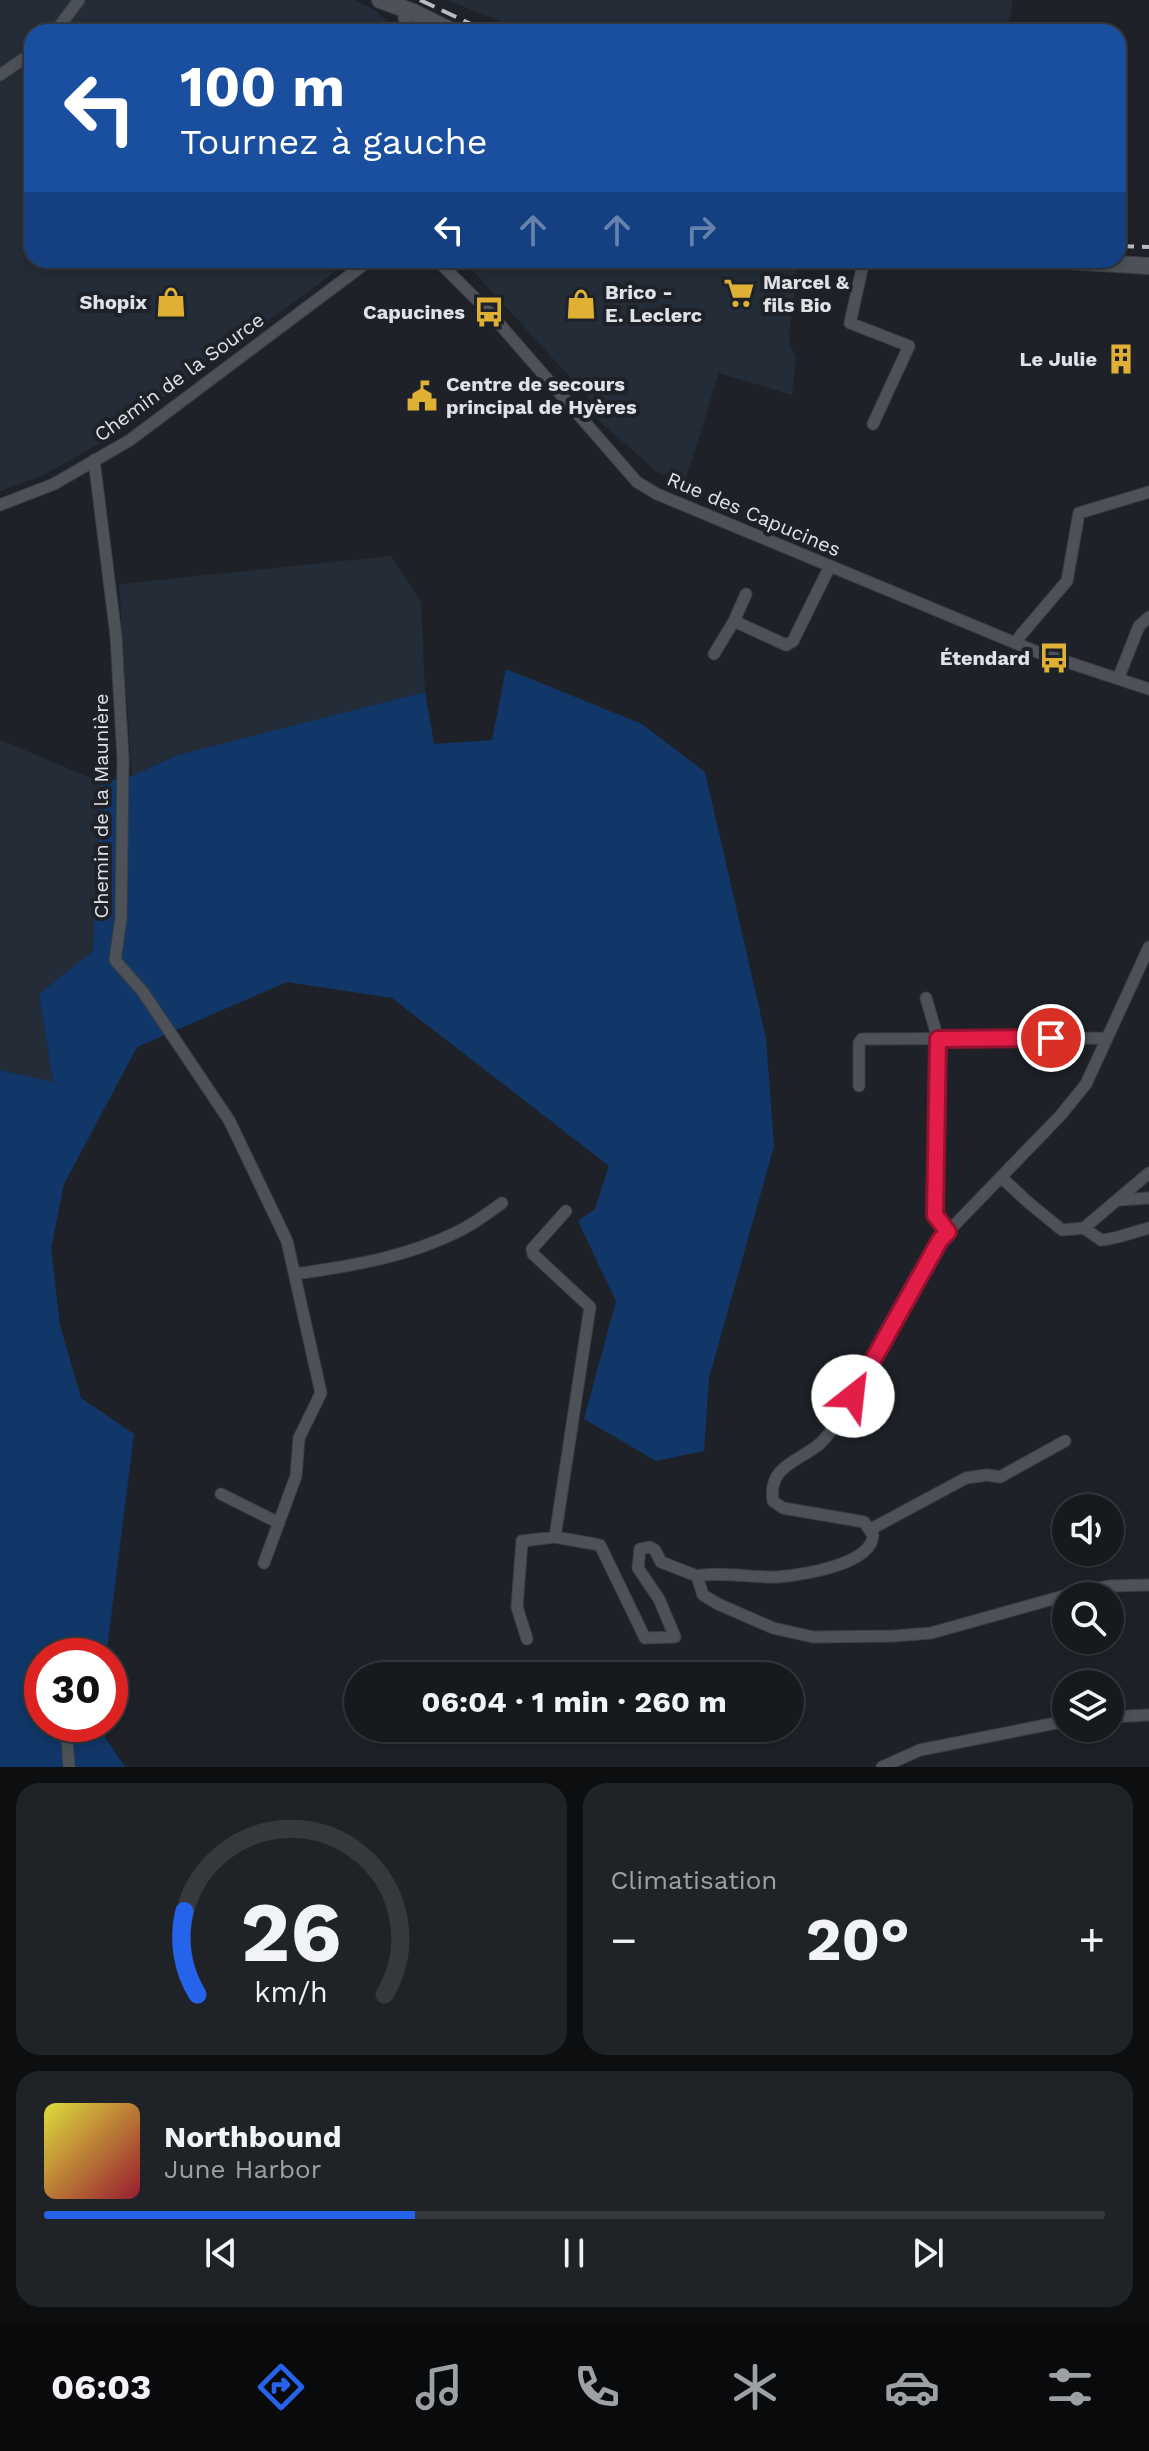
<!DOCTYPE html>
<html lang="fr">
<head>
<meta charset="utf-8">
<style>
  body { margin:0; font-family:"Work Sans",sans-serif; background:#1f2327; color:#f1f3f6; height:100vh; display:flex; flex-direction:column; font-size:30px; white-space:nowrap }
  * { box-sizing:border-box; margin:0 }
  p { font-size:26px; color:#9ea1a4 }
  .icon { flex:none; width:44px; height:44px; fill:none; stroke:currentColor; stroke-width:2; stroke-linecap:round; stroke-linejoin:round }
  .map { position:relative; height:1767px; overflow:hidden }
  .side { display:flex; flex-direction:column; gap:16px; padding:16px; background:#0c0e10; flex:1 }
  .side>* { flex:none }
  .hud { position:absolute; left:24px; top:24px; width:1102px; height:244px; border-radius:24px; box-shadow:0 4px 12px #0003,0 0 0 2px #35383c; background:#1a4fa0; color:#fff; overflow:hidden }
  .buttons { position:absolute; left:1052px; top:1494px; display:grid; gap:16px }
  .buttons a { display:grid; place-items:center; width:72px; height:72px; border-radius:50%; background:#161a1e; box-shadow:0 4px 12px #0003,0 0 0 2px #35383c; font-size:40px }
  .speed { position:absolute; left:24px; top:1638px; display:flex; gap:16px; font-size:40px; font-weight:700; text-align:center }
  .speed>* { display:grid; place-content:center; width:104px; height:104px; border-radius:50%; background:#161a1e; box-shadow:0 4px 12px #0003,0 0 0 2px #35383c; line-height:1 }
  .speed .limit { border:12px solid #d22; background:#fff; color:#111 }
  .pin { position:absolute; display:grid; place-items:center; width:68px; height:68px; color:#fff; margin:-34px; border:4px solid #fff; border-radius:50%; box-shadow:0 2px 8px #0007 }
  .me { position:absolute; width:88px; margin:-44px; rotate:29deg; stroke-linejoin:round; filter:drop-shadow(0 0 6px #0008) }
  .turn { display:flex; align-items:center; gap:28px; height:168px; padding:0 24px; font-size:36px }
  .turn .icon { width:104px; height:104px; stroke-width:2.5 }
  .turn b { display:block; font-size:56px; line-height:68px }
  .lanes { display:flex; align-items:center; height:76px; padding:0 24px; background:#0003; justify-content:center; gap:40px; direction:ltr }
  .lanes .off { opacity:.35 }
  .big { font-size:60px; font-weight:700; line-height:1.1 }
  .side .card { flex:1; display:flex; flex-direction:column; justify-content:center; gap:12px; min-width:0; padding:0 28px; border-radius:24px; background:#1f2327 }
  .side .dial { align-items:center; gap:0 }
  .dial svg { height:208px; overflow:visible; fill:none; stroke:#35383c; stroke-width:7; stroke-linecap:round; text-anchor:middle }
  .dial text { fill:#f1f3f6; stroke:none }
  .song { display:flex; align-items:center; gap:24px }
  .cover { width:96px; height:96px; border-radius:12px; background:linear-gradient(135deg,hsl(60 70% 55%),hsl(350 70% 35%)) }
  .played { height:8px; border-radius:4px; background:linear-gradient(90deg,#2563eb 35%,#35383c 35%) }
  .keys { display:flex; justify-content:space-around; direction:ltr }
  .heat { display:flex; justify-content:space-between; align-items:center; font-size:44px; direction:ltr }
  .side .tiles { flex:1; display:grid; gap:16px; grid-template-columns:1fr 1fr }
  .card:last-child { grid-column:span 2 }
  .trip { position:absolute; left:344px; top:1662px; width:460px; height:80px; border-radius:40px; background:#161a1e; box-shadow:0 4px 12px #0003,0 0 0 2px #35383c; font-weight:700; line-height:80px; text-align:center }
  .tabs { display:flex; height:128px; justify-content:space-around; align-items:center; background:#090a0c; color:#9ea1a4 }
  .tabs .icon { width:56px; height:56px }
  .tabs .active { color:#2563eb }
  .tabs b { font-size:36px; color:#f1f3f6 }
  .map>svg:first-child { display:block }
</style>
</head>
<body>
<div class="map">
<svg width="1149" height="1767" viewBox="0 0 1149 1767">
  <rect width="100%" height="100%" fill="#1e2228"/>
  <path fill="#242c37" d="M0,0H354L375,10L399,32H32V260H347L328,277L104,441L44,475L0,491Z
    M447,0H1013L1007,32H527Z
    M463,260H799L789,334L790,344L796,357L792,395L719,373L684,485L670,476L657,472L598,420L589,398Z
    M391,556L421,602L425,692L178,755L132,776L119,584Z
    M0,740L101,782L93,951L39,994L53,1083L0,1070Z"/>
  <path fill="#103768" d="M506,669L642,724L705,772L766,1038L774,1146L709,1378L704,1451L656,1461L584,1419L616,1301L578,1221L595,1209L609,1166L392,998L287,982L137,1047L64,1184L51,1249L60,1325L81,1398L134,1434L107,1649L106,1656H42V1724H96L125,1767H0V1070L53,1082L39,994L93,951L101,782L132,776L178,755L425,692L434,744L492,740Z"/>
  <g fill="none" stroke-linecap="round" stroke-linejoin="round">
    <g stroke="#3c3f44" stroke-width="13">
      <path id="minor" d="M404,18L411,32
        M55,32L79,0
        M0,75L32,53
        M437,260L489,312L637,482L657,494L1037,652L1149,689
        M864,260L850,323L909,346L873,424
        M94,460L116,636L123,759L121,918L115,960L143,992L229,1120L287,1241L321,1393L299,1438L296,1476L264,1563
        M0,505L54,484L130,440L370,260
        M746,594L734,621L786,645L793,641L830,566
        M1018,644L1020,636L1067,581L1079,513L1149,492
        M714,654L734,621
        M1118,679L1139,626L1149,617
        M1149,947L1086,1084L1060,1116L940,1240L838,1422C832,1430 825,1440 817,1446C794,1463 768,1468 773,1501L783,1508L864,1522L873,1535C872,1565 801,1575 777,1577C751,1578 722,1571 697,1576L703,1595L718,1604L773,1628L813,1637L894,1636L931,1633L1078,1592L1110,1586L1149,1585
        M926,998L938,1039L935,1215L948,1232
        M859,1086V1043L862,1039L1107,1038
        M1001,1177L1029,1203L1062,1230L1084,1228L1149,1173
        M1118,1200L1149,1198
        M1084,1228L1101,1240C1118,1239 1132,1232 1149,1228
        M295,1274C351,1266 408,1257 459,1231C474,1224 488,1213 502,1203
        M221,1494L279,1523
        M871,1529L966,1478L987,1475L1000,1477L1065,1441
        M555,1537L590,1307L533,1254L532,1249L566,1211
        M527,1639L517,1607L522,1541L555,1537L600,1545L645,1638L675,1637L659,1599L638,1568L640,1549L650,1547L655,1550L661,1562L697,1576
        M1110,1717L1149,1715
        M67,1739L69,1767
        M882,1767L920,1750L1066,1721"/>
    </g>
    <g stroke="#3c3f44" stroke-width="18">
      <path id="secondary" d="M380,0L413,12L454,32
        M1052,260L1149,266"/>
    </g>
    <use href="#minor" stroke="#4d5259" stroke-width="11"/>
    <use href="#secondary" stroke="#4d5259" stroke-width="16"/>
    <path stroke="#b9bcc1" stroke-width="4" stroke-dasharray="16 8" stroke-linecap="butt" d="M420,0L488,32
      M1118,246L1149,247"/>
  </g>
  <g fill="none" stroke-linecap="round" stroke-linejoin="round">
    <g stroke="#92132f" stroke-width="20">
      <path id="route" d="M853,1396L940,1240L948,1232L935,1215L938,1039L1051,1038"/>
    </g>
    <use href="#route" stroke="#e11d48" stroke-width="14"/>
  </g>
  <defs>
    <g id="supermarket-bare" transform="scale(2.4)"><path d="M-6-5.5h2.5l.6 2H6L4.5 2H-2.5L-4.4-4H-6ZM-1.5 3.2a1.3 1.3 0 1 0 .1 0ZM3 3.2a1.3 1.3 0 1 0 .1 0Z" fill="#dfb034" stroke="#1e2228" stroke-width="2.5" paint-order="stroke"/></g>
    <g id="shop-bare" transform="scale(2.4)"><path d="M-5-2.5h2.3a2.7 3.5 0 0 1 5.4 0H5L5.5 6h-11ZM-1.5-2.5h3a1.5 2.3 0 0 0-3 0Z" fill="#dfb034" stroke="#1e2228" stroke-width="2.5" paint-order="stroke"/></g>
    <g id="bus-bare" transform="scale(2.4)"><path d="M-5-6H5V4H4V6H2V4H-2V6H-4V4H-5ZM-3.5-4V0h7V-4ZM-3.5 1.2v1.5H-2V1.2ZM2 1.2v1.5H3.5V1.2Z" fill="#dfb034" stroke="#1e2228" stroke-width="2.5" paint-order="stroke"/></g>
    <g id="building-bare" transform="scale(2.4)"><path d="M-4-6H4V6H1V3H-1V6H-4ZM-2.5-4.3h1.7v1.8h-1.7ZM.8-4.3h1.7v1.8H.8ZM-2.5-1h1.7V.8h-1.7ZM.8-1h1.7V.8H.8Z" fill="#dfb034" stroke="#1e2228" stroke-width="2.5" paint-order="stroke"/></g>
    <g id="civic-bare" transform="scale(2.4)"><path d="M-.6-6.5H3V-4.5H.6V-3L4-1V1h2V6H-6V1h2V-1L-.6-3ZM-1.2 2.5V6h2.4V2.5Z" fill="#dfb034" stroke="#1e2228" stroke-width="2.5" paint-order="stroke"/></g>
  </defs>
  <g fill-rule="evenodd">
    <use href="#supermarket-bare" x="739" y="293"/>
    <use href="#shop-bare" x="171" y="302"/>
    <use href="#shop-bare" x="581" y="304"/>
    <use href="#bus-bare" x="489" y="312"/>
    <use href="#building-bare" x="1121" y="359"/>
    <use href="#civic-bare" x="422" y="396"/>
    <use href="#bus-bare" x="1054" y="658"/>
  </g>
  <g text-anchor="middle" stroke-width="8" stroke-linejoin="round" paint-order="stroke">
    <g font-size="20" font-weight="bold" fill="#dfe2e6" stroke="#1e2228" text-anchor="end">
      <text x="763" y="289" text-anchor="start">Marcel &amp;<tspan x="763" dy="23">fils Bio</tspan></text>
      <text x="605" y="299" text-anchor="start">Brico -<tspan x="605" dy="23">E. Leclerc</tspan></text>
      <text x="147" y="309">Shopix</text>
      <text x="465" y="319">Capucines</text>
      <text x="1097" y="366">Le Julie</text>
      <text x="446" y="391" text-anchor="start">Centre de secours<tspan x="446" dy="23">principal de Hyères</tspan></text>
      <text x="1030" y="665">Étendard</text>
    </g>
    <g font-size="20" fill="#dfe2e6" stroke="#1e2228">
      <text transform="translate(179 377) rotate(-36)" y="7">Chemin de la Source</text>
      <text transform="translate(754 514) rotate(23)" y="7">Rue des Capucines</text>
      <text transform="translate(101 806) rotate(-90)" y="7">Chemin de la Maunière</text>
    </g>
  </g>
</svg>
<div class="buttons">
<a><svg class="icon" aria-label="sound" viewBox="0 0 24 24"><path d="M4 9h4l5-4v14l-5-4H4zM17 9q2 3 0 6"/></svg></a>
<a><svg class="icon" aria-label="search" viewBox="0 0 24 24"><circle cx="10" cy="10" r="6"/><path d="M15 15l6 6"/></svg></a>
<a><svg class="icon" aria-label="layers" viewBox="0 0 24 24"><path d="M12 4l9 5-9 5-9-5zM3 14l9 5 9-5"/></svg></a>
</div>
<div class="speed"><div class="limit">30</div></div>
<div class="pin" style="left:1051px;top:1038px;background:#d93025"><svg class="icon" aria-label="arrive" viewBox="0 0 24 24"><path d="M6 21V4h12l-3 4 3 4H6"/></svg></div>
<svg class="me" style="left:853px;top:1396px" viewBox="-20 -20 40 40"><circle r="19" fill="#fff"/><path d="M0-13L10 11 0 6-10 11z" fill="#e11d48"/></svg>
<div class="trip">06:04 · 1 min · 260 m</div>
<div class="hud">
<div class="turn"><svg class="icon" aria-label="left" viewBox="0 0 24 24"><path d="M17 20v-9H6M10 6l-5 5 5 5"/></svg><div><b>100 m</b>Tournez à gauche</div></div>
<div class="lanes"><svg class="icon" aria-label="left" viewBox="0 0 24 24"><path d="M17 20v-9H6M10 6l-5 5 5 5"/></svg><svg class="icon off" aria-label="ahead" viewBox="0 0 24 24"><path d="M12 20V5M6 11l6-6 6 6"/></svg><svg class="icon off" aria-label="ahead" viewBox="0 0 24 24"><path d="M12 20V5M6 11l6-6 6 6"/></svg><svg class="icon off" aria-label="right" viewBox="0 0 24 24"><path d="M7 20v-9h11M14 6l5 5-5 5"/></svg></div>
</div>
</div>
<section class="side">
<div class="tiles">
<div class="card dial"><svg viewBox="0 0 100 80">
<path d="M14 69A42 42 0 1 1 86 69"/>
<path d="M14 69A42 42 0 0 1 9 37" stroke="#2563eb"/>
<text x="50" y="56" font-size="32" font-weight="700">26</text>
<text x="50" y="72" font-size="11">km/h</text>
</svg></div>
<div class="card"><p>Climatisation</p>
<div class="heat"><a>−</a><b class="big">20°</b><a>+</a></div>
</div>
<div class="card">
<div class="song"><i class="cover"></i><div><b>Northbound</b><p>June Harbor</p></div></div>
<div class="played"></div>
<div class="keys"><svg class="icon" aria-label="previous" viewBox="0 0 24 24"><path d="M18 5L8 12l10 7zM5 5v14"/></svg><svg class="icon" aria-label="pause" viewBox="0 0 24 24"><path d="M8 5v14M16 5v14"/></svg><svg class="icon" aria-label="next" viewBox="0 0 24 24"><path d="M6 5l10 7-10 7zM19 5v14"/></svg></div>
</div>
</div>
</section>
<nav class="tabs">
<b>06:03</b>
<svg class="icon active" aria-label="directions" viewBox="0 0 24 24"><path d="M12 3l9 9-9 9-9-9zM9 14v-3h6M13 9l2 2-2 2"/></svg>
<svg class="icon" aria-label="music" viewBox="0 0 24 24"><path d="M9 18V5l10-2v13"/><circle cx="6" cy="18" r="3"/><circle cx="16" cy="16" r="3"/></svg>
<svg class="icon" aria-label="phone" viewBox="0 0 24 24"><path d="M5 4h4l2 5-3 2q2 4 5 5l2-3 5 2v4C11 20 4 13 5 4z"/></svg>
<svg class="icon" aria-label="climate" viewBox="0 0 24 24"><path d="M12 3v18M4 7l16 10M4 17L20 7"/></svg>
<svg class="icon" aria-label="car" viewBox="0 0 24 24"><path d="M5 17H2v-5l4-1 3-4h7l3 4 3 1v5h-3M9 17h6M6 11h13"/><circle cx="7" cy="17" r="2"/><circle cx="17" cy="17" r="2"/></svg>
<svg class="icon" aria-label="filters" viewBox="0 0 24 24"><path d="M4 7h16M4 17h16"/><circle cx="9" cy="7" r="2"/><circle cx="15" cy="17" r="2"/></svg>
</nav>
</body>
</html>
